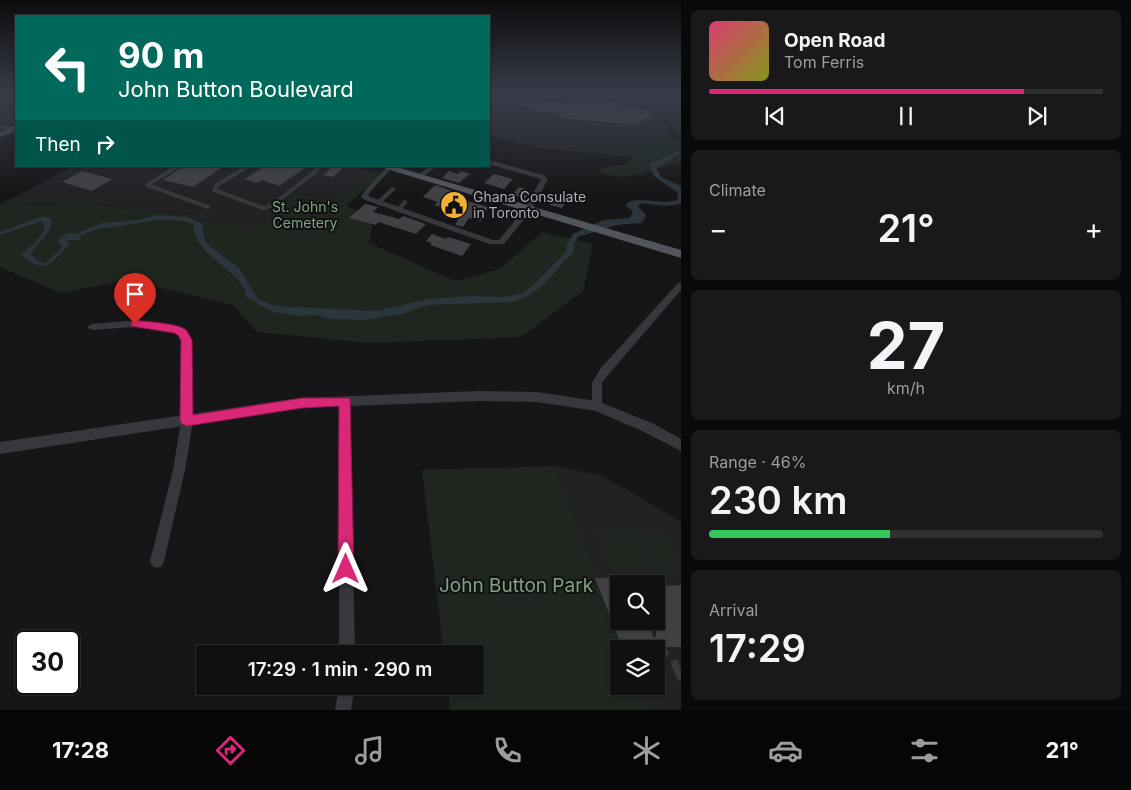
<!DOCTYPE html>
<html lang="en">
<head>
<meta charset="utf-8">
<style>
  body { margin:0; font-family:Inter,sans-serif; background:#19191b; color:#f1f3f6; height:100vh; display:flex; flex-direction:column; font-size:19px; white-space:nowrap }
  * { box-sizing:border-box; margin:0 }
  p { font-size:16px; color:#9c9d9f }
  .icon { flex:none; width:28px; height:28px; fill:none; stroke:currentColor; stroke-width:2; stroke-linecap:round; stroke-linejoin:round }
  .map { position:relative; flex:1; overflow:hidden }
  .details { display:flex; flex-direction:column; gap:10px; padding:10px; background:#09090a; width:450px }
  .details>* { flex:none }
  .guide { position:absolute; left:15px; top:15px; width:475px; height:152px; border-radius:0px; box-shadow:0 1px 4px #0004,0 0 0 1px #303032; background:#00695c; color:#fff; overflow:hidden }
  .buttons { position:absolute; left:610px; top:575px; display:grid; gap:10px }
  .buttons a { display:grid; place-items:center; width:55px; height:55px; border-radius:0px; background:#101012; box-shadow:0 1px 4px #0004,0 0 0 1px #303032; font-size:25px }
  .speed { position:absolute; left:15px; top:630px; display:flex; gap:10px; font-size:25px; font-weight:700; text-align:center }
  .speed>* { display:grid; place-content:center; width:65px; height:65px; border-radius:50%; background:#101012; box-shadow:0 1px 4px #0004,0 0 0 1px #303032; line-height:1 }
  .speed .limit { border:2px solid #111; border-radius:8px; background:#fff; color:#111 }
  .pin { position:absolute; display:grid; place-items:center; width:42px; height:42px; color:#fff; margin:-51px -21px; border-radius:50% 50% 50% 0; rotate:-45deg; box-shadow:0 0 5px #0007 }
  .pin .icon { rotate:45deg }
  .me { position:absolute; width:55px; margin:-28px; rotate:0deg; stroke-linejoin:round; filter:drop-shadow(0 0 4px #0008) }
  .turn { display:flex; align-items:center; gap:18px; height:105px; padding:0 20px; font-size:22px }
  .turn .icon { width:65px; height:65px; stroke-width:2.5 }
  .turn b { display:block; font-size:35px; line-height:42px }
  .then { display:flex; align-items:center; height:48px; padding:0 20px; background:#0003; gap:10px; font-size:19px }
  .big { font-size:38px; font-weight:600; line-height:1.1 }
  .details .widget { flex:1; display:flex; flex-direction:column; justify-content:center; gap:8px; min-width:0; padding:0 18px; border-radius:8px; background:#19191b }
  .details .dial { align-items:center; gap:0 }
  .dial b { font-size:65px; line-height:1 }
  .song { display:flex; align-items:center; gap:15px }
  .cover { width:60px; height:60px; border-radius:8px; background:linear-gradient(135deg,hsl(340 70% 55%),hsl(70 70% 35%)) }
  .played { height:5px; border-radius:2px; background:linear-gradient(90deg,#db2777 80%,#303032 80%) }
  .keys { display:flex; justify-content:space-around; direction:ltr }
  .heat { display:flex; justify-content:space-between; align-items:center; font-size:28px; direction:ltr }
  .charge { height:8px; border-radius:4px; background:linear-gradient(90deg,#34c759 46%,#303032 0) }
  .trip { position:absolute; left:196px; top:645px; width:288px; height:50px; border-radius:0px; background:#101012; box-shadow:0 1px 4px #0004,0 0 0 1px #303032; font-weight:600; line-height:50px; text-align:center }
  .tab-bar { display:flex; height:80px; justify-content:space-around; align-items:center; background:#060607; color:#9c9d9f }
  .tab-bar .icon { width:35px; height:35px }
  .tab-bar .current { color:#db2777 }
  .tab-bar b { font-size:22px; color:#f1f3f6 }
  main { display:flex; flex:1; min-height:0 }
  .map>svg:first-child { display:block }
</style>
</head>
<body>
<main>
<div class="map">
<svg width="681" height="710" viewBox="0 0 681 710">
  <rect width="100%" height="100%" fill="#161618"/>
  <path fill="#222225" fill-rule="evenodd" d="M489,94H581L681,102V138L654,104L670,132L611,155L541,148L489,136Z
    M16,97V122L11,124L0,122V102Z
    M74,166H355L381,174L345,206L318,238L198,220L197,214L131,210L92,203L1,204Z
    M556,466L603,476L681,522V710H649L640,686H656V649H626ZM619,584H656V621H619Z"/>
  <path fill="#1e261f" d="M670,132L676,141H681V162C650,169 631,184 598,172L607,166L626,165L631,157L611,155Z
    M372,172L381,174L346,206L374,217L369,243L455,281L500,269L542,232L593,244L583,291L521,337L369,343L257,332L233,305L127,280L61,293L0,267V204L92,203L131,210L197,214L198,220L255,228L297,192L335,202Z
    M556,466L626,649H619V686H640L649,710H450L448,686H475V654H444L422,470Z
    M596,530H637L655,572H611Z
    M644,533H664L681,566V573L659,574L646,546H650Z"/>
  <path fill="#2c353c" d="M681,150V153L656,168L661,177L681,186V204L665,206L642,203L638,206L646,215L642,223L617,225L578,237L574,244V252C551,272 544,294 512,302L426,305L404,314L365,320L329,319L315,315L296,316L273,312L247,298C244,294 246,291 244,288C228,263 196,255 193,224C170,216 149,221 127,225C110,228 97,227 81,235L80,240H67L69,244C51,263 47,276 21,255L37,241L45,229L42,221L0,235V232L40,217H48L52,220C51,237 36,241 31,255L40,262L45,263L62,248L57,240L65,234L79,233L101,223L139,220L158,215L187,217L202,224L205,242L239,268L258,299L275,306L377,311L428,299L471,296L503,297L520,294L532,286L566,252L567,244L573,234L604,220L630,218L633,211L626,206L628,202C645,197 661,205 678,200L677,192L654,176L649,164Z"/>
  <path fill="#404145" d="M507,94L543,95L544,101L574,104L573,100L577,99L608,101L620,105L623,108L648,110L652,118H644L646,122L638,121L639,125L561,118L560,113L537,112L536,109L502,102Z
    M184,166H224L193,187L163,180Z
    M265,166H308L279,186L262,180L257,183L245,179Z
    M333,166H345L333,177L323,175Z
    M82,171L112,179L92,191L62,182Z
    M449,171L458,174L461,171L470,174L459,183L442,178Z
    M494,174L513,179L504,189L484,183Z
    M435,185L452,191L447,195L488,207L481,221L469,218L463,227L455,225L462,213L434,205L438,202L423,197Z
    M519,187L531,191L525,199L512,195Z
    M559,192L570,196L562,208L550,205Z
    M365,204L378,207L373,212L399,219L403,216L426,224L416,234L378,222L376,225L349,218Z
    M432,234L446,239L448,237L471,244L462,256L430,245L432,243L426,241Z
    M595,578H619V621H649L653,637H656V586L681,585V647H666L669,655H656V649H623Z"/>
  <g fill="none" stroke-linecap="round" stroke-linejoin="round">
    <path stroke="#3d3f44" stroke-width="1" stroke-dasharray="1 2" stroke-linecap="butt" d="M505,94L512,96
      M490,103L525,110L530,114L529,118
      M527,110L534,112
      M510,114L517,108"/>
    <path stroke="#37383d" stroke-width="3" d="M0,101L16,95"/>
    <path stroke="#37383d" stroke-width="4" d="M178,166L147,185L208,207
      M248,166L217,185L214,190L263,208L271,206L317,170V166
      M378,203L393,189
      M398,210L405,202"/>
    <path stroke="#37383d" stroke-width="8" d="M675,664L681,677"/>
    <path fill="#37383d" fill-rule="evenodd" d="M612,94H636L681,98V102Z
      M489,160L543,175L548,179L532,209L504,244H489L365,200L361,197L365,190L387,167H391V169L370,192L368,196L493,240H499L525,208L541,179L489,164Z
      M430,166H437L421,178H417V176Z
      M681,282V290L608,375L602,383V406L601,409L597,410L593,409L592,406V383L600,369L678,283Z
      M126,321L160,323L185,330L191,340L193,421L185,470L164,561L162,566L157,568L152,566L150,561L173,470L181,421V340L178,334C155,327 130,326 106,329C99,329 92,332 87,327L92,324Z
      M345,397L349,398L350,401L355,654H339L340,401L341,398Z
      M339,686H355L351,710H335Z"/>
    <path fill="#37383d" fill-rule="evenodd" d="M0,124L15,128L16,129L13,131L0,128Z
      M480,391L537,392L597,401L652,423L681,439V451L642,431L596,411L537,402L480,401L301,408L0,454V442L301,398Z"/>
    <path fill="#45474d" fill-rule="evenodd" d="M13,126H16V131L0,137V132Z"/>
    <path fill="#53555c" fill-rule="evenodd" d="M377,166H393L681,250V258Z"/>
  </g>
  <linearGradient id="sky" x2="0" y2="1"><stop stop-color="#0c0c0d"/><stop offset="0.48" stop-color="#363c48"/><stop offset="1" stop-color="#363c48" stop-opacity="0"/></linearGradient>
  <rect width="681" height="194" fill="url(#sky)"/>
  <path fill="#db2777" stroke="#8e194d" d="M135,320C146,322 178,323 186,330C188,332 190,337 192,340L193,415L302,398H350L354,569L352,575L346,577L341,575L338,569L339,406L302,408L187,426L182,424L180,421L181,340L178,335L174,333L131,326V321Z"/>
  <defs>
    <g id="civic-disc" transform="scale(1.4375)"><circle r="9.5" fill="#f2b134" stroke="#111113"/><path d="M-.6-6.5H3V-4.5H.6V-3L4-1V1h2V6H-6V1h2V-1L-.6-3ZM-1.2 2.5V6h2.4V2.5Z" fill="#111"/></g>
  </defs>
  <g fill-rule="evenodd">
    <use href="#civic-disc" x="454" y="205"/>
  </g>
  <g text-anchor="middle" stroke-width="4" stroke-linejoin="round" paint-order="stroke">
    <g font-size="14" fill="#a8adb8" stroke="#111113" text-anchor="start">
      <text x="473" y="202">Ghana Consulate<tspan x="473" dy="16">in Toronto</tspan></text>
    </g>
    <g font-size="14" fill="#7fa381" stroke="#111113">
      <text x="305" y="212">St. John's<tspan x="305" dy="16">Cemetery</tspan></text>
    </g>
    <g font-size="19" fill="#7fa381" stroke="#111113">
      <text x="516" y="592">John Button Park</text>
    </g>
  </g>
</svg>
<div class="buttons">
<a><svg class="icon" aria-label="search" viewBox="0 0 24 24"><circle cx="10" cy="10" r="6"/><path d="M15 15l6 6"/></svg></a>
<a><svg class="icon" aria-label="layers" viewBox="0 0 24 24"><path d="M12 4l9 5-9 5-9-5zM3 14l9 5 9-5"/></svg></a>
</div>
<div class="speed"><div class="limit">30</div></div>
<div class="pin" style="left:135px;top:324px;background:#d93025"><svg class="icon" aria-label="arrive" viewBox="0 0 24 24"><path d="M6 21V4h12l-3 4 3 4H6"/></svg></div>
<svg class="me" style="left:346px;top:569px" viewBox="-20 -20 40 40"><path d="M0-17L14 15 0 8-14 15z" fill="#db2777" stroke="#fff" stroke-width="4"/></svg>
<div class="trip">17:29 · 1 min · 290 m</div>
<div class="guide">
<div class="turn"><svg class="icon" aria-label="left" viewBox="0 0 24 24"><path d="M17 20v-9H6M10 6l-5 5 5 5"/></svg><div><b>90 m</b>John Button Boulevard</div></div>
<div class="then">Then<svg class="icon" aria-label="right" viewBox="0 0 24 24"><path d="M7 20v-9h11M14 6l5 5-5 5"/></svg></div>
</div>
</div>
<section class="details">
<div class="widget">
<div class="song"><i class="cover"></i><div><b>Open Road</b><p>Tom Ferris</p></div></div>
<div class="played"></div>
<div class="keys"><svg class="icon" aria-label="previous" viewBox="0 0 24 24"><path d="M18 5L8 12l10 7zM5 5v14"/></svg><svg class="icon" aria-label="pause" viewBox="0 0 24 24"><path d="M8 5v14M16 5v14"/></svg><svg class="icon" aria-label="next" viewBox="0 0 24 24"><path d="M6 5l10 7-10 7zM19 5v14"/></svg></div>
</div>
<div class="widget"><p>Climate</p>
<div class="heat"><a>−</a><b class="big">21°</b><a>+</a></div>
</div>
<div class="widget dial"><b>27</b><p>km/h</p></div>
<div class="widget"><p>Range · 46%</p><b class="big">230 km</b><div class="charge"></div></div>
<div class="widget"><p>Arrival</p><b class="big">17:29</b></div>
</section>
</main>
<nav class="tab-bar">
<b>17:28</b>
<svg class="icon current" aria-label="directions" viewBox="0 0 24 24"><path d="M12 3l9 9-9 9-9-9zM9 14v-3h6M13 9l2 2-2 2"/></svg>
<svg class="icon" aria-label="music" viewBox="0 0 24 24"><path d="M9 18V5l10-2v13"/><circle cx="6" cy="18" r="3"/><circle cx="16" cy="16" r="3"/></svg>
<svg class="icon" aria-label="phone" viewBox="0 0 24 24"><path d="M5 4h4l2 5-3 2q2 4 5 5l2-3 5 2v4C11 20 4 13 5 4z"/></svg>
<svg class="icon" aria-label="climate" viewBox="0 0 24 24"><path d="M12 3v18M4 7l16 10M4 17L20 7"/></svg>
<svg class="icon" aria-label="car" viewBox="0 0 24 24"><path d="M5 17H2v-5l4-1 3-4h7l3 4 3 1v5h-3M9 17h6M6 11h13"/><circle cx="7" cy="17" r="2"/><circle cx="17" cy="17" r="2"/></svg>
<svg class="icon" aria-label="filters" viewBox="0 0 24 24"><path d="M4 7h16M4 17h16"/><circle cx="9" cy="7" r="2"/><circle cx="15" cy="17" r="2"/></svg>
<b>21°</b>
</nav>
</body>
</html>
